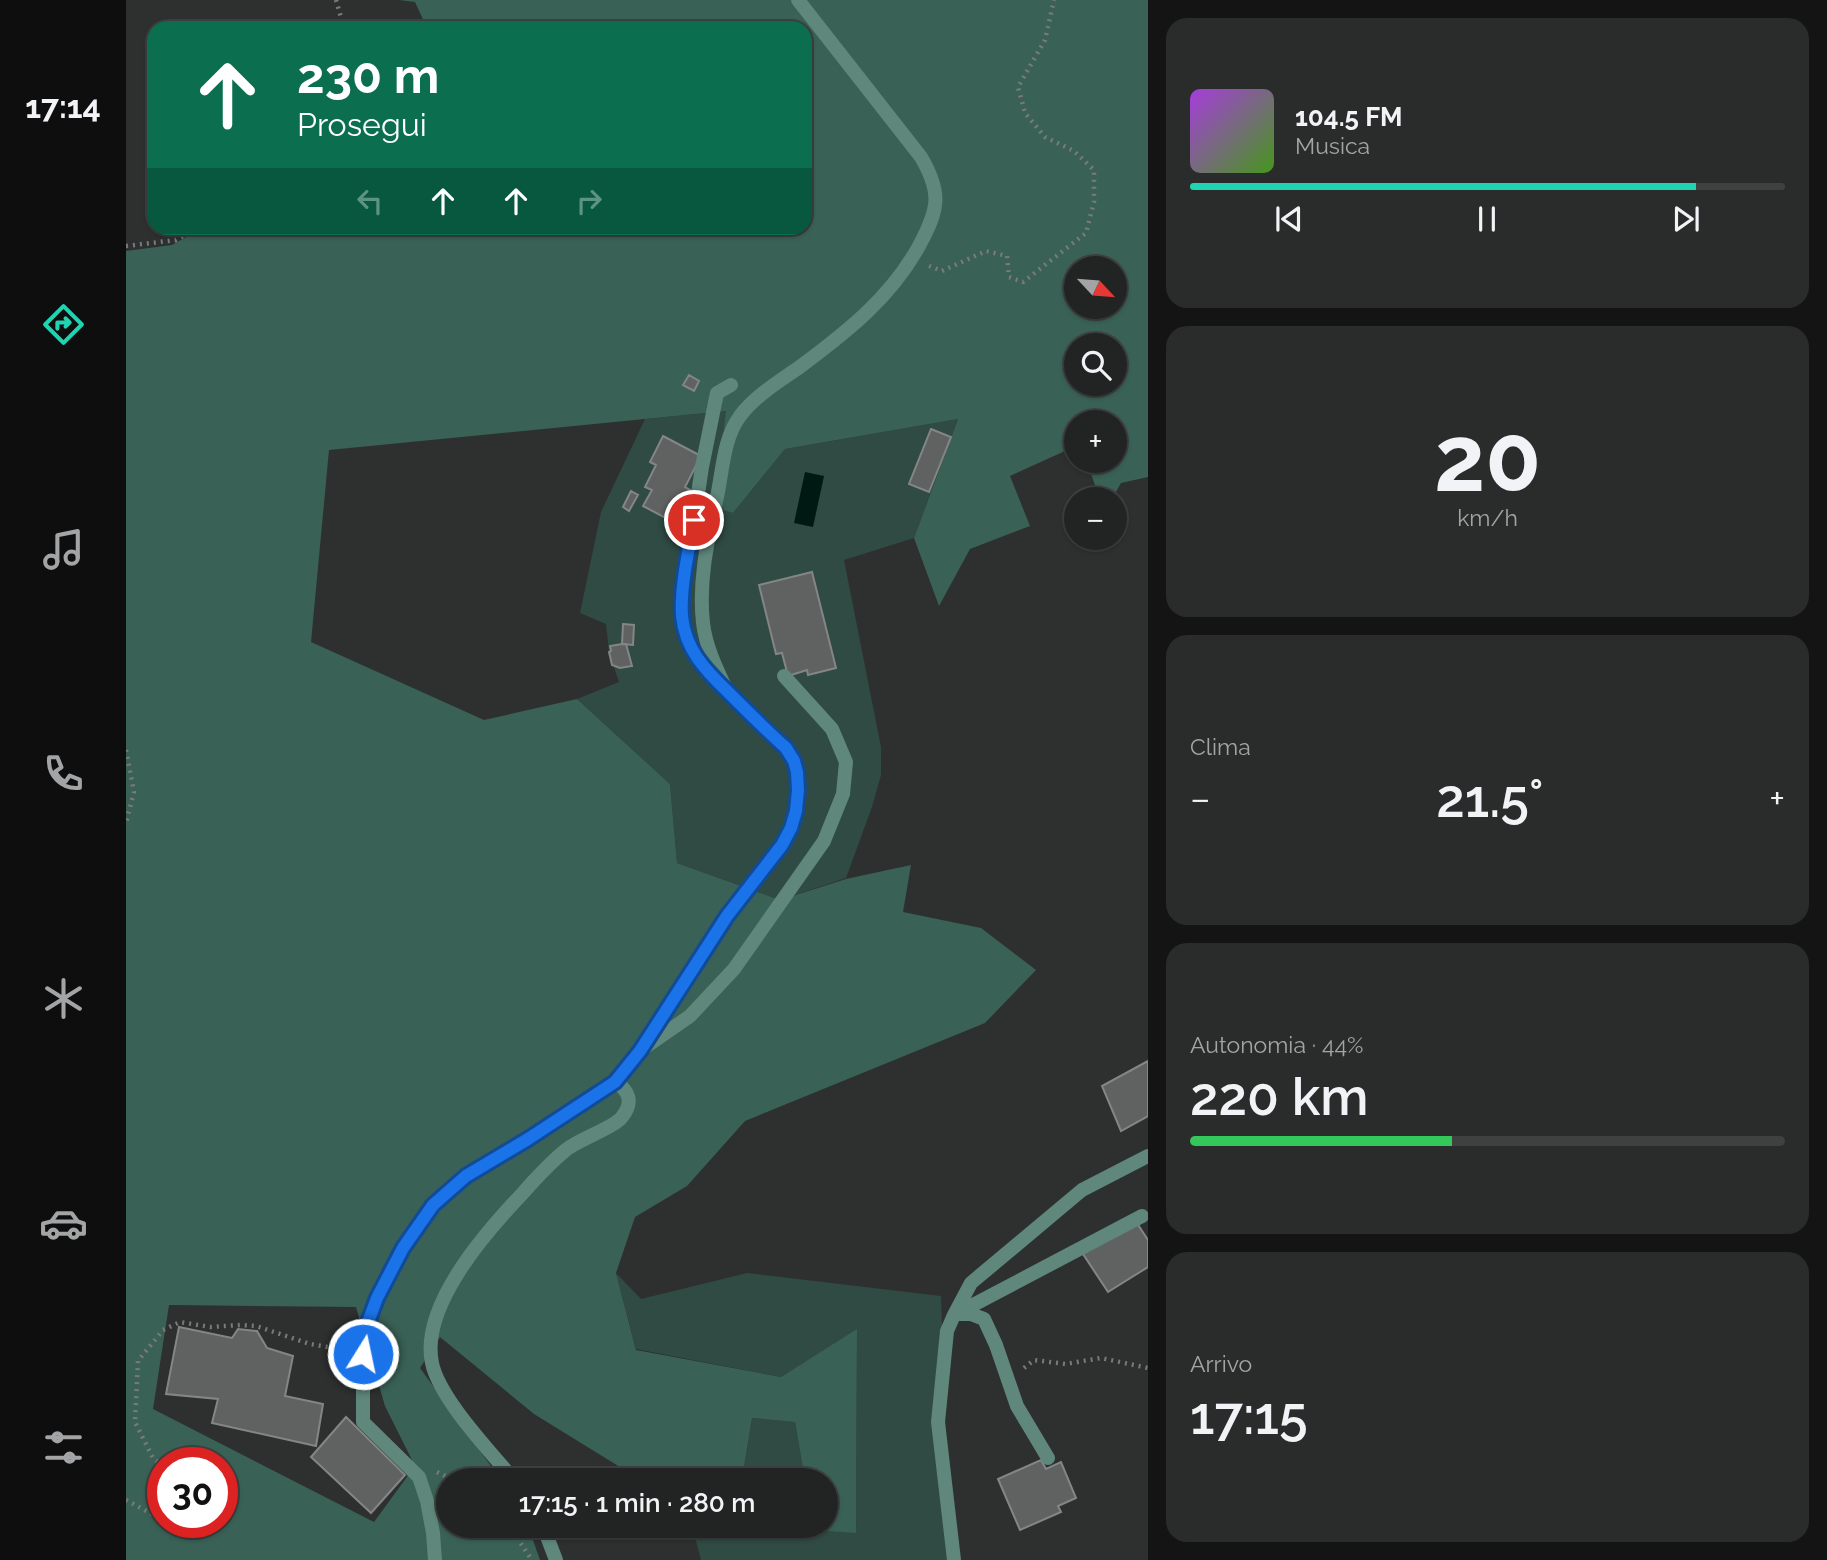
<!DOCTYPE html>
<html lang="it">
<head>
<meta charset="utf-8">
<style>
  body { margin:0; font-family:Raleway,sans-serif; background:#2a2c2b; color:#f1f3f6; height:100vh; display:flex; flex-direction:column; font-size:26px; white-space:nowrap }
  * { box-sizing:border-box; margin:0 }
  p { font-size:23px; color:#a2a4a6 }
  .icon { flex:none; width:38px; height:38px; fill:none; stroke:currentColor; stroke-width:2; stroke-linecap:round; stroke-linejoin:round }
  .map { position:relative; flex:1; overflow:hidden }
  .drawer { display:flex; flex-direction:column; gap:18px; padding:18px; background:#131413; width:679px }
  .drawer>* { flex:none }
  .top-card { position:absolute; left:21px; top:21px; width:665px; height:214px; border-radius:21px; box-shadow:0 2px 5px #0004,0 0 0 2px #3f4141; background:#0b6e4f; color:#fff; overflow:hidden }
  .needle { width:46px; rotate:116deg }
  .controls { position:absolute; left:938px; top:256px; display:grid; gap:14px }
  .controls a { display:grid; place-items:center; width:63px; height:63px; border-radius:50%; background:#222423; box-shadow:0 2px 5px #0004,0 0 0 2px #3f4141; font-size:35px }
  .speed { position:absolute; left:21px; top:1447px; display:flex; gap:14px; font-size:35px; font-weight:700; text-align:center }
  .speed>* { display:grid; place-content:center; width:91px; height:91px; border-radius:50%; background:#222423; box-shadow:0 2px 5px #0004,0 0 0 2px #3f4141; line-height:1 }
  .speed .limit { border:10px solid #d22; background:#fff; color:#111 }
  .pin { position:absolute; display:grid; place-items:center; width:60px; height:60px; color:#fff; margin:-30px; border:4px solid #fff; border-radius:50%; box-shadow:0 2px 7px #0007 }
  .me { position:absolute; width:77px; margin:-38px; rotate:10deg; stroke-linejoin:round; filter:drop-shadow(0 0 5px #0008) }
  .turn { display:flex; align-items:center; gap:24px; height:147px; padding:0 35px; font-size:32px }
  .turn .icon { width:91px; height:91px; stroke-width:2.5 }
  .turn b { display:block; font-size:49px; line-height:60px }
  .lanes { display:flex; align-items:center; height:66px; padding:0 35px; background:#0003; justify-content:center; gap:35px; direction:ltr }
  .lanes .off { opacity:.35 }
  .big { font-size:52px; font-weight:600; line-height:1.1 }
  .drawer .card { flex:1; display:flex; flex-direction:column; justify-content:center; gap:10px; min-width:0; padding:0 24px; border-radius:21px; background:#2a2c2b }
  .drawer .dial { align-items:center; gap:0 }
  .dial b { font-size:91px; line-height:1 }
  .song { display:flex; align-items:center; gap:21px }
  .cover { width:84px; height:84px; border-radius:10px; background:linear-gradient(135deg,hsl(280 70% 55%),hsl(100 70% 35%)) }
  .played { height:7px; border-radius:4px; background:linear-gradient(90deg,#1ed5b1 85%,#3f4141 85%) }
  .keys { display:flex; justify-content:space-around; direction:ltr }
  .heat { display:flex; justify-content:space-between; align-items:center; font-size:38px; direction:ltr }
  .charge { height:10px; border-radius:5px; background:linear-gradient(90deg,#34c759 44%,#3f4141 0) }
  .trip { position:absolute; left:310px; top:1468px; width:402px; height:70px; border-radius:35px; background:#222423; box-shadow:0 2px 5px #0004,0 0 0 2px #3f4141; font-weight:600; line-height:70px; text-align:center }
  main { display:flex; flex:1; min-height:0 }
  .tabs { display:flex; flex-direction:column; width:126px; justify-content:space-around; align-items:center; background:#0e0e0e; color:#a2a4a6 }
  .tabs .icon { width:49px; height:49px }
  .tabs .on { color:#1ed5b1 }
  .tabs b { font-size:32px; color:#f1f3f6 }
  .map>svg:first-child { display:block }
</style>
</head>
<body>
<main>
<nav class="tabs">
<b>17:14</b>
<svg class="icon on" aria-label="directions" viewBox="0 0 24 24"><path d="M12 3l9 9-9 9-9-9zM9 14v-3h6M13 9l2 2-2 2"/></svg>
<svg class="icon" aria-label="music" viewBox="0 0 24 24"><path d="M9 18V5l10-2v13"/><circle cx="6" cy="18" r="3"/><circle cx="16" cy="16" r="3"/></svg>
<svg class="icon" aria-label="phone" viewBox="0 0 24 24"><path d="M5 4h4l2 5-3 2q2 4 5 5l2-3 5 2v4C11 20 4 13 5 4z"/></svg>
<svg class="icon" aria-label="climate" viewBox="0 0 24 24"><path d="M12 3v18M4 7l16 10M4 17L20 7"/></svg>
<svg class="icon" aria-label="car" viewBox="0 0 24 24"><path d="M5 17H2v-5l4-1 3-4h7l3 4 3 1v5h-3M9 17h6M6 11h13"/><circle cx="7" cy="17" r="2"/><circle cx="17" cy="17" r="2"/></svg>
<svg class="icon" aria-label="filters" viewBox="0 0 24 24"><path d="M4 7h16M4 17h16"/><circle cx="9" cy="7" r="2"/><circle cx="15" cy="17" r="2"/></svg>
</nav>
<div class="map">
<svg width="1022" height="1560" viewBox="0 0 1022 1560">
  <rect width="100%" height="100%" fill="#2d302f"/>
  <path fill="#2f4b43" d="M601,411L589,508L607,513L659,449L832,419L788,538L718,560L755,747V775L746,807L720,878L654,900L551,863L544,784L451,699L493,682L483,652L480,624L454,613L475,512L519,419Z
    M490,1273L515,1299L621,1273L815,1296L824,1560H575L566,1526H687L688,1530L730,1532L731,1330L655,1377L510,1349Z
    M626,1418L669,1422L679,1480H512L502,1472L618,1467Z"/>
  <path fill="#3a6156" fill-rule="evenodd" d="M273,0H1022V477L995,483L986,499H974L960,460H989V422H950V446L884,476L904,526L844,549L813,606L788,538L832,419L659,449L607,513L589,508L600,411L203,450L185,642L358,720L451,699L544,784L551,863L654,900L720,879L785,865L777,912L855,928L910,970L859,1023L619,1121L561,1186L509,1217L490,1273L510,1350L655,1377L731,1329L730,1533L688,1530L687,1526H700V1480H679L669,1422L626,1418L618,1467L502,1472L408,1414L314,1337L294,1368L375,1480H322V1526H402L414,1560H0V251L46,245L76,228H679V28H301L289,2ZM950,268H989V306H950ZM950,345H989V383H950ZM43,1305L230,1307L259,1406L289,1466L248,1522L27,1409ZM37,1463H96V1522H37Z"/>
  <path fill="#001a13" d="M679,472L698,476L687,527L668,523Z"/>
  <path fill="#5f6261" stroke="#838685" stroke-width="2" d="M563,375L573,381L568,391L557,385Z
    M805,429L825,437L803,492L783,484Z
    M537,436L575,456L559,487L566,491L549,523L517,506L526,490L519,487L530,465L524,462Z
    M505,491L512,495L503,511L497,507Z
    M686,572L710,668L682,675L681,670L662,676L656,653L650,654L633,585Z
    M497,624L508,625L507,645L496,644Z
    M496,644H500L506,666L494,668L486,665L483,652L485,651L484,646Z
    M1022,1061V1116L995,1131L976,1086Z
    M1009,1220L1022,1240V1267L982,1292L957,1254Z
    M53,1327L106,1338L112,1329L131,1331L141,1348L167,1356L159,1396L197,1404L190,1446L86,1423L92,1399L40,1394Z
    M220,1417L279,1475L245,1513L185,1457Z
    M915,1460L920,1469L935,1462L950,1498L932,1506L935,1512L894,1530L872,1479Z"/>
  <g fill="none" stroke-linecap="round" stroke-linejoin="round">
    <path stroke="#797b7a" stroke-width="4.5" stroke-dasharray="2 5" stroke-linecap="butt" d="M210,0L218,28
      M0,246L50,240L72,228
      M803,266L816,271L860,251L881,256L883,277L897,282L960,233L968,202V170L948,151L919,137L899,113L892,87L919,40L928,0
      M0,750L8,792L0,823
      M898,1368L908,1360L939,1364L975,1358L1022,1368
      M37,1466L27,1458L9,1422L12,1361L37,1330L54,1322L84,1327L114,1325L130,1326L184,1344L219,1350
      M311,1472L327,1480
      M0,1500L37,1520
      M41,1522L47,1526L68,1522
      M383,1526L406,1560"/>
    <path stroke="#5f877b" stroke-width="14" d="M593,684C566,659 557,637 556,600L576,467L591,393L605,385
      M602,693C591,670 580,648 577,623C572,578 583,535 592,492C597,466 598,438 614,416C630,395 654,381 675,366C722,331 765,297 793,246C813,209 816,193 795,157L672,0
      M515,1050L564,1016L608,969L698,841L717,794L720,762L706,729L658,676
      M832,1314H845L858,1319L870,1345L891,1406L922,1458
      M828,1315L1016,1216
      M828,1560L812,1422L821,1331L828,1315L845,1283L956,1190L1022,1156"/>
    <path stroke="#5f877b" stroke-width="14" d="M388,1480C364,1451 313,1398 306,1363C294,1306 360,1232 396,1194C410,1178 425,1162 441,1149C454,1139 489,1127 496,1117C508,1102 503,1091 489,1081
      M417,1526L430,1560
      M309,1560L307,1533L301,1501L293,1477L237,1422V1354L241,1325L251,1299L277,1248L307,1205L340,1176L402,1139L489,1081L514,1051L556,989L601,916L656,845L665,828L670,811L672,790L671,772L668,761L660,748L602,693"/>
  </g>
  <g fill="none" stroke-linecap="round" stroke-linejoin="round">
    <g stroke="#114b97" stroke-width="18">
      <path id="route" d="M237,1354L241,1325L251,1298L277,1248L307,1205L340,1176L402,1139L489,1082L514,1051L601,916L656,845L665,828L670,811L672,790L671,772L668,761L660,748C640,730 621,711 602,692C579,670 559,649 556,616C554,587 563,549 568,520"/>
    </g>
    <use href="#route" stroke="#1a73e8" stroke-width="12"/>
  </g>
</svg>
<div class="controls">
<a><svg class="needle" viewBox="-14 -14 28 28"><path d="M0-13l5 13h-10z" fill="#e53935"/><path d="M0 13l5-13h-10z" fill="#a2a4a6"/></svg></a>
<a><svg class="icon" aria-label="search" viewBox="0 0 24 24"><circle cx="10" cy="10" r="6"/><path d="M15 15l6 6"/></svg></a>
<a>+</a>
<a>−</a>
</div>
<div class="speed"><div class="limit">30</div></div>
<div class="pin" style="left:568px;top:520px;background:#d93025"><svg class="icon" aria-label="arrive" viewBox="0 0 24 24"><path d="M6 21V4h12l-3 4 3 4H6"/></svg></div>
<svg class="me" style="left:237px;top:1354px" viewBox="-20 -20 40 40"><circle r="17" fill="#1a73e8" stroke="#fff" stroke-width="3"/><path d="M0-11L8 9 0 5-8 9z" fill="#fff"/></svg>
<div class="trip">17:15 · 1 min · 280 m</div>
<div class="top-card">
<div class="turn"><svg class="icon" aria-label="ahead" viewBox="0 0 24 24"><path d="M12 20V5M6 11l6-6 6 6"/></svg><div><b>230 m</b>Prosegui</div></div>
<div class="lanes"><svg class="icon off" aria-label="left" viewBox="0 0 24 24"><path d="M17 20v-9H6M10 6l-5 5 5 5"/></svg><svg class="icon" aria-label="ahead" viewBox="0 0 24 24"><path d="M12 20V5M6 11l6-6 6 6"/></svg><svg class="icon" aria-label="ahead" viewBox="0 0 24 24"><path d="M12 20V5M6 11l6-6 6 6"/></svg><svg class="icon off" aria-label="right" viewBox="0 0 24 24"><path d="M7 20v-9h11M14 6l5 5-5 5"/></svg></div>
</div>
</div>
<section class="drawer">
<div class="card">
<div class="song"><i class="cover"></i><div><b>104.5 FM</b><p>Musica</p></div></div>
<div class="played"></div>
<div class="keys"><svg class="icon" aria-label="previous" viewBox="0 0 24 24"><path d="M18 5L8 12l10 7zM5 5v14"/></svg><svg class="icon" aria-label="pause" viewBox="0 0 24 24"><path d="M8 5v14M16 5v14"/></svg><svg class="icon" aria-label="next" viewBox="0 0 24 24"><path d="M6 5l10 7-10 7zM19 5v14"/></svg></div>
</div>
<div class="card dial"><b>20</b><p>km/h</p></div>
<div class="card"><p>Clima</p>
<div class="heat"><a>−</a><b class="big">21.5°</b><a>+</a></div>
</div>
<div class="card"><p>Autonomia · 44%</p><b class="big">220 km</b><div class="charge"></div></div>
<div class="card"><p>Arrivo</p><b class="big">17:15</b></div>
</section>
</main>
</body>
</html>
